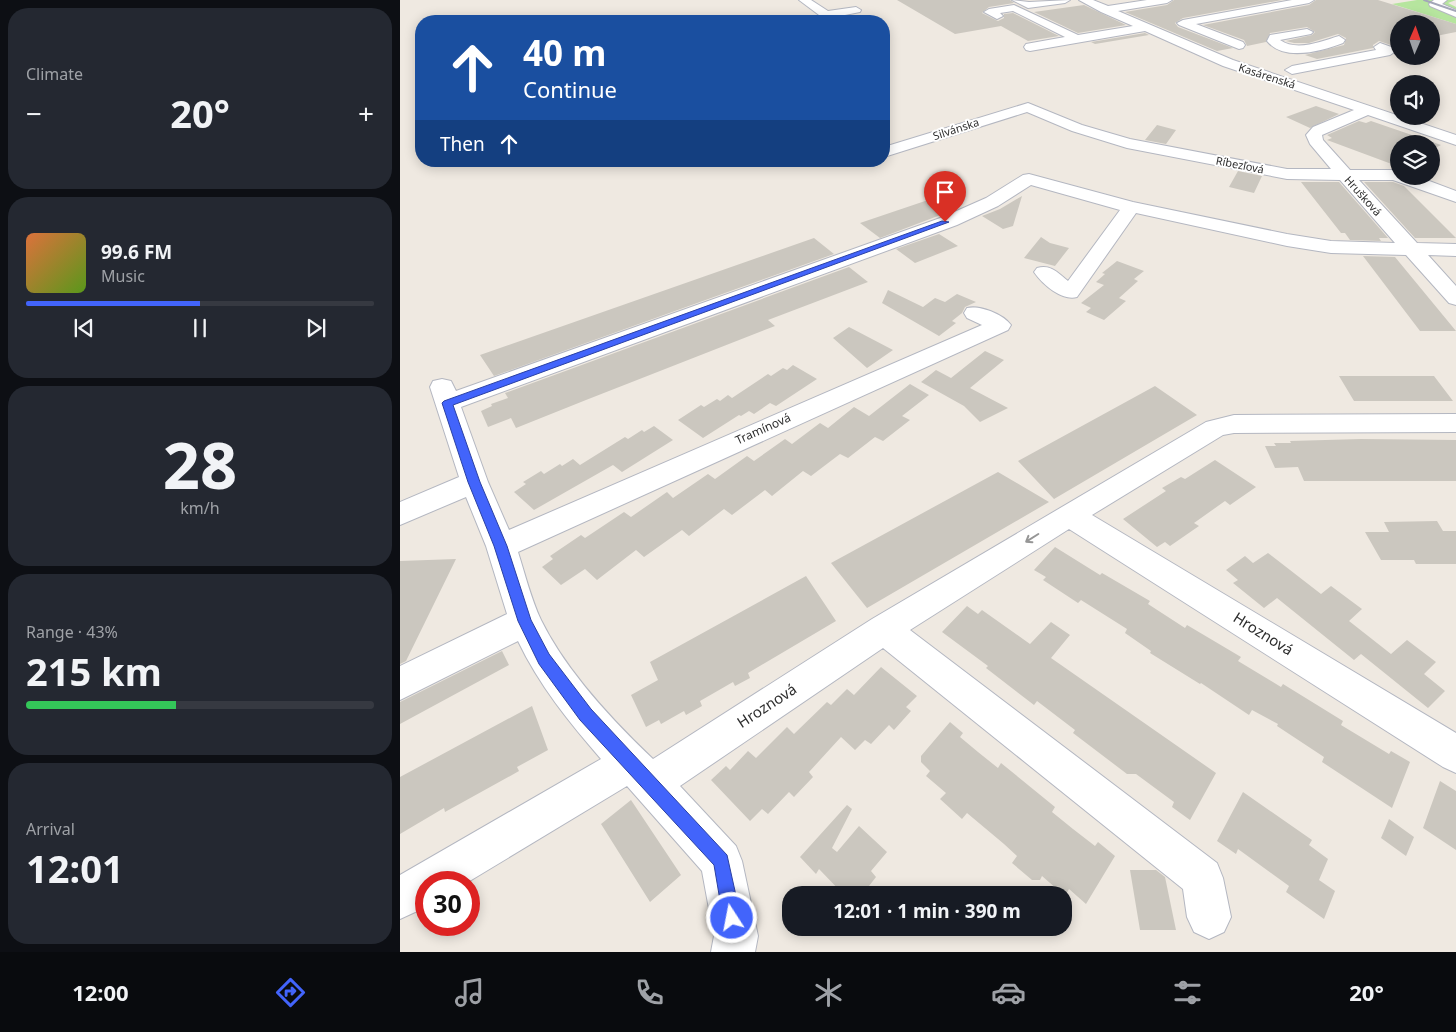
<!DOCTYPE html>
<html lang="en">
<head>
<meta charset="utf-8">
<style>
  body { margin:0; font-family:"Noto Sans",sans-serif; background:#242831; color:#f1f3f6; height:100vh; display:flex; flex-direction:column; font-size:19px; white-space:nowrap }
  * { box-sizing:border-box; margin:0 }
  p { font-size:16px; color:#9ea1a6 }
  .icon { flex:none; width:28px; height:28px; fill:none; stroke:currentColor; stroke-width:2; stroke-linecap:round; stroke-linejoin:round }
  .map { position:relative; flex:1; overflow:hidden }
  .drawer { display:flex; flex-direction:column; gap:8px; padding:8px; background:#0d0f14; width:400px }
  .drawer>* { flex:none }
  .hud { position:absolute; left:15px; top:15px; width:475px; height:152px; border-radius:20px; box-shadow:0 2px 12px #0003; background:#1a4fa0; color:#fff; overflow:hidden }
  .needle { width:32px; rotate:2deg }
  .controls { position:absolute; left:990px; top:15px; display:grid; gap:10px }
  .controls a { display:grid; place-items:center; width:50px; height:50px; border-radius:50%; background:#171b24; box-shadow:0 2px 12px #0003; font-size:25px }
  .speed { position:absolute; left:15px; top:871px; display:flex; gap:10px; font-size:25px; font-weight:700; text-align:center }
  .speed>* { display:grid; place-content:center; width:65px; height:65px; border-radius:50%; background:#171b24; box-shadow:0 2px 12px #0003; line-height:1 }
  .speed .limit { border:8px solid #d22; background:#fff; color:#111 }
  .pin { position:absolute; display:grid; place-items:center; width:42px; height:42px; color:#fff; margin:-51px -21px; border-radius:50% 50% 50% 0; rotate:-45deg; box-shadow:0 0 5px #0007 }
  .pin .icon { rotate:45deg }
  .me { position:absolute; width:55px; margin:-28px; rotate:349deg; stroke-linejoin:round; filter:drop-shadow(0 0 4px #0008) }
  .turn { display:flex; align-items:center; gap:18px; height:105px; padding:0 25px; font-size:22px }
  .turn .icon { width:65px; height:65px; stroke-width:2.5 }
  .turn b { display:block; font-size:35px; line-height:42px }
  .then { display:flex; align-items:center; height:48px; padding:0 25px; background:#0003; gap:10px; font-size:19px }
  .big { font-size:38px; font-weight:700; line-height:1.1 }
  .drawer .widget { flex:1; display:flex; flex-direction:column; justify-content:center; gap:8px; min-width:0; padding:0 18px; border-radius:20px; background:#242831 }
  .drawer .dial { align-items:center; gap:0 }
  .dial b { font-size:65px; line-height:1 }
  .song { display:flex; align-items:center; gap:15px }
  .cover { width:60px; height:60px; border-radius:8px; background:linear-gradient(135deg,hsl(20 70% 55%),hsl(90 70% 35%)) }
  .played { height:5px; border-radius:2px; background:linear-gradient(90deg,#4264fb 50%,#363941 50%) }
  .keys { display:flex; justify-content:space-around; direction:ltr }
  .heat { display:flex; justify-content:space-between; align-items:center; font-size:28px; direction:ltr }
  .charge { height:8px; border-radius:4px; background:linear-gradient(90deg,#34c759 43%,#363941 0) }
  .trip { position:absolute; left:382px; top:886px; width:290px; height:50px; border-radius:20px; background:#171b24; box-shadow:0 2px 12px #0003; font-weight:700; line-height:50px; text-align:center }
  .dock { display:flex; height:80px; justify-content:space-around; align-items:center; background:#090b0e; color:#9ea1a6 }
  .dock .icon { width:35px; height:35px }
  .dock .on { color:#4264fb }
  .dock b { font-size:22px; color:#f1f3f6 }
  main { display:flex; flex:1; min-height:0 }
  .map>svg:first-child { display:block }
</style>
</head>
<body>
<main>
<section class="drawer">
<div class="widget"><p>Climate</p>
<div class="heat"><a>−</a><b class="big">20°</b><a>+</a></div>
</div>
<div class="widget">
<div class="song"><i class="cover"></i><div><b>99.6 FM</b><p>Music</p></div></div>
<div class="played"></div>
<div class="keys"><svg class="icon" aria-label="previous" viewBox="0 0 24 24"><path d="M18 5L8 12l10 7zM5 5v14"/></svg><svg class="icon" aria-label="pause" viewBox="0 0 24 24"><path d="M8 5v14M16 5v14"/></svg><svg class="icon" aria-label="next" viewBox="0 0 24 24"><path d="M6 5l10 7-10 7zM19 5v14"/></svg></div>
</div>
<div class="widget dial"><b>28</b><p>km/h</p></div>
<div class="widget"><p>Range · 43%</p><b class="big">215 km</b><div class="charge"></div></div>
<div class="widget"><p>Arrival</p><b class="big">12:01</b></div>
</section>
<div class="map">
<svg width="1056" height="952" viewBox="0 0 1056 952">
  <rect width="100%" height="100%" fill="#efe9e1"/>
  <path fill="#b6e59e" d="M1017,0H1056L1048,3L1056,7V24L992,4Z"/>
  <path fill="#cbc7bf" d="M497,0H610L614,3L589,7L582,13L598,21L604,18V14L613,13L659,36L628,41L601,26L555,34Z
    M774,0H882L783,18L775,23L778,27L833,48L817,51L725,12L767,5Z
    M916,0H978L1056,24V32L1031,37V24H999V43L991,45L979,41L973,45V48L917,59L905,55L944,45L946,38L938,34L909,43H894L886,41L912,35L915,32L907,27L870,33L866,42L847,46L844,40L803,25L909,5Z
    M684,5L726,25L678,33L634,12Z
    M745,33L749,35L695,44L691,42Z
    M916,106L939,114L910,128L886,117Z
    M959,121L966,123L971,121L1041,145L1031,150V144H999V165L997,166L927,140L932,138L927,135Z
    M757,125L776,130L766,144L745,140Z
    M838,171L862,176L854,193L829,187Z
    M901,182H939L988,238H979L981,241L950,240L945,233H941Z
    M964,182H993L1004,186L1056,238H1015Z
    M622,196L613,226L603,229L582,216L600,209Z
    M531,199L551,211L480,238L460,223Z
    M539,234L558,246L515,263L496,249Z
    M641,237L650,243L669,248L655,266L624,258Z
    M414,238L434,254L94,376L80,355Z
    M963,256L995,257L1056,331H1020Z
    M717,261L744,271L734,279L738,281L719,298L726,301L704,320L686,312L691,308L681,303L704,285L696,282L705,274L702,273Z
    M449,267L468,282L368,320L375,326L186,400L116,428L111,418L88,427L81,411L92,406L91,404L108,398L105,393Z
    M488,290L523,307L535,298L545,302L557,294L576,302L565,307L562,313L552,321L556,323L539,336L482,303Z
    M449,327L493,350L467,368L433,338Z
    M585,351L604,360L570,388L608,408L580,422L564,406L521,382L536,370L551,378Z
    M393,365L417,379L376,406L370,403L354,414L349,411L341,416L339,415L303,438L278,420L301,405L304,407L317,399L320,401L328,395L332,398L368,374L371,376L383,368L387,370Z
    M939,376H1034L1053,401H954Z
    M510,384L529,395L502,416L510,420L483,441L475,437L448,458L440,454L411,476L403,471L372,496L365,490L332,515L324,509L289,536L282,530L244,557L236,550L197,580L185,569L161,585L142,567L153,559L150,556L181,535L185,538L224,512L231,517L267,492L273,498L308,474L315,479L347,456L354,461L385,439L392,444L420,423L428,428L454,407L469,416Z
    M755,386L797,415L654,499L618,461Z
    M254,426L273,440L222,472L213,465L134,510L114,492L126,484L123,482L141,471L144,474L160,464L162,466L173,459L180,465L225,437L228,439L242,430L244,432Z
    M961,439L1056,440V481H904L898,467L875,468L865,446H876L874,443H891L890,441Z
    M815,460L856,487L830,505L825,501L794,523L799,526L770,546L765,542L757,547L723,519L766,491L762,488L781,477L785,479Z
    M598,472L649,502L467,608L431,563Z
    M1037,521L1043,531H1056V564H1016L1014,560H981L965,532H989L984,522Z
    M655,547L700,575L702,573L750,601L748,604L785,628L787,625L841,657L838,661L881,687L883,684L943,721L941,725L989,754L991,751L1010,762L992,808L922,762L924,757L877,726L878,724L852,710L849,715L801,683L800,684L750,653L751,651L725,633L727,629L681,600L678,603L643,580L646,577L634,570Z
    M868,553L921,594L931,586L962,609L949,621L991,654L1007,640L1036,662L1024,674L1045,691L1028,708L961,654L954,660L877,598L864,608L833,583L838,580L826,570L845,556L853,563Z
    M56,559L6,661L0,664V561Z
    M406,576L436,621L348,673L350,678L335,686L333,682L300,701L302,706L286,715L284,711L261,724L259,720L246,727L231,695L258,680L250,662Z
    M567,606L578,614L582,610L630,644L651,622L670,635L651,658L816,773L790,820L772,807L774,802L736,774H727L673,733L675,730L637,701L634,705L586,668L588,666L542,632Z
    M102,651L109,665L0,724V702Z
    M481,667L517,696L506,707L511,711L494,730L489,725L471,744L465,740L455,750L441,737L409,772L413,777L394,797L389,792L368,814L362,809L350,821L311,780L326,766L330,770L348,751L356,758L387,727L394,734L427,702L431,705L447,689L454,695Z
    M132,706L148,750L117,767L119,771L112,775L45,812L44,808L0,834V777Z
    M550,722L563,733L560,737L578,752L598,768L601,763L655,807L652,812L673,829L695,846L698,842L715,856L686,904L669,889L665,896L642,876L640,880H632L612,863L617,856L604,844L567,813L562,819L540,799L546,793L526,776L530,771L521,762V756Z
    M1040,781L1056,791V850L1023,828Z
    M843,792L912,840L909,845L928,859L919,880L935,891L924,919L886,892L889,886L838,849L836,854L817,841Z
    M231,800L281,875L250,902L201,824Z
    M447,805L452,809L432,848L437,852L459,826L487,852L471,871L476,877L462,895H444L419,869L416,874L400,857Z
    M989,819L1014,837L1006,856L981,838Z
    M730,870H756L765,877L776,930H740Z"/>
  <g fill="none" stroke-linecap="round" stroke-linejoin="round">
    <g stroke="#b4b7c1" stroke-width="2">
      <path id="minor" d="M399,0H411L428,11L456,7L461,10L460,12L435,17L439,21H427Z
        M612,0L629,2L670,0L665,3L628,8Z
        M679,0H693L708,6L747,0H772L767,3L718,11L833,60L1056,135V145L968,115L922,135L923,140L950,170H993L999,171V176H1016L1056,191V202L993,180H959L1017,243L1056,244V256L1028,255L1056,286V305L1049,303L1006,255L931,253L887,246L736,213L677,297C662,301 643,285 634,272L637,268C651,264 658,273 668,281L720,210L631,185L598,206L557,225L61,407L88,482L109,530L582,325L567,318L564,313L567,308C580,305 603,314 611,325L608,330L118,552C125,574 131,599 141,620C166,671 213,721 253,759L472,619L806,422L834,415L1056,414V432L834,433L823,435L692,515L1056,733V773L1043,767L669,529L510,630L817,863L823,878L831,917L824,932L809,939L794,932L787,917L783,889L483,648L280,786L336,846L342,861L358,936L355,952H311L314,936L302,871L227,786L68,882H26V907L0,919V875L201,759C169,722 139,685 118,641L0,700V666L107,614L86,546L66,497L0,525V502L59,477L30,387L33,381L42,379L51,381L56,391L543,217L586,198L623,175L629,174L733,202L887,234L931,241L995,243L940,180L887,179L727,148L672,131L627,112L484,157V147L628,103L682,125L730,139L887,169H931L910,144L906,135L913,127L954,110L823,66L745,31L630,51L626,50L624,47L626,44L665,37L613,11L600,13L603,16L597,19L584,12L589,9L614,5L678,35L733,26L701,12Z
        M892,0H914L909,3L796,24L843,42L845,45L843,48L839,49L779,25L777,23L783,20Z
        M1034,0H1047L1042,4L1056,10V17L1030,6L1029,4Z
        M907,29L913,32L911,34L880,40C897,52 922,41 939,36L945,40L943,43C922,51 884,62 867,41L870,35Z
        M980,43L994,48L996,51L990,55L892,74L885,70L892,66L976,50L974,47Z"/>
    </g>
    <use href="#minor" fill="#fff" fill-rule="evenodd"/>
    <path stroke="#a3a6b8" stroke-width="2" d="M1024,0L1056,11"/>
  </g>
  <defs><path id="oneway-shaft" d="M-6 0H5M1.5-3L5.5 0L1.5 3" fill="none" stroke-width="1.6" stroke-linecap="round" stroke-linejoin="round" transform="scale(1.25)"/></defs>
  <use stroke="#969696" href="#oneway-shaft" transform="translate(632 538) rotate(148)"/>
  <path fill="#4264fb" stroke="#2b41a3" d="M542,221L549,222L53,405L80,482L107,546L131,620L149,654L191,709L327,855L341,918L338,924L332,926L326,924L323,918L314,865L180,720L139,664L118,621L94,546L68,482L42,403L44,401Z"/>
  <g text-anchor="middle" stroke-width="4" stroke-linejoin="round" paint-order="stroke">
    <g font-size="11" fill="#2e2e2e" stroke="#fff">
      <text transform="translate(867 76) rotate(18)" y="4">Kasárenská</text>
      <text transform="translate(556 129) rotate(-18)" y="4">Silvánska</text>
      <text transform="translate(840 165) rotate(11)" y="4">Ríbezľová</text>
      <text transform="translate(963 196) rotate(48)" y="4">Hrušková</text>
    </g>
    <g font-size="12" fill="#2e2e2e" stroke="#fff">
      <text transform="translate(363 429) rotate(-24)" y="4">Tramínová</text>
    </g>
    <g font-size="15" fill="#2e2e2e" stroke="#fff">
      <text transform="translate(863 634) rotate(32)" y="5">Hroznová</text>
      <text transform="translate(367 706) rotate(-33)" y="5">Hroznová</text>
    </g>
  </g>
</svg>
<div class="controls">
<a><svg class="needle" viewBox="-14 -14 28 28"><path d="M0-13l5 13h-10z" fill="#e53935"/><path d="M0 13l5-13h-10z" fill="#9ea1a6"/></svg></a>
<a><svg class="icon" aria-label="sound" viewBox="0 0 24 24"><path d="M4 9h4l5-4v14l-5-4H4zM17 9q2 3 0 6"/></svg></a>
<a><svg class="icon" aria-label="layers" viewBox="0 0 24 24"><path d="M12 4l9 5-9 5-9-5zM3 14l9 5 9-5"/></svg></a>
</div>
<div class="speed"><div class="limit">30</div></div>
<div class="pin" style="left:545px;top:222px;background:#d93025"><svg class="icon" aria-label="arrive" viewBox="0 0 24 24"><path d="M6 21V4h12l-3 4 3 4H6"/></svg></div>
<svg class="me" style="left:332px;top:918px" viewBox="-20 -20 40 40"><circle r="17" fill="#4264fb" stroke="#fff" stroke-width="3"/><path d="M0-11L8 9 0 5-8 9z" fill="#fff"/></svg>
<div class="trip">12:01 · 1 min · 390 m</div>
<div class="hud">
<div class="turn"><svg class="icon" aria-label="ahead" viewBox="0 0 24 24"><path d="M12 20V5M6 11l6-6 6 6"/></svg><div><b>40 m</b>Continue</div></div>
<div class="then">Then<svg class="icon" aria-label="ahead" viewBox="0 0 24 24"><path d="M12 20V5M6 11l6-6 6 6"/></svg></div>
</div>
</div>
</main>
<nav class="dock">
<b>12:00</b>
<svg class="icon on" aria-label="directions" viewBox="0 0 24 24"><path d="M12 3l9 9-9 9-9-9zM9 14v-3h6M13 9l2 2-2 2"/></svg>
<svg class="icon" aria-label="music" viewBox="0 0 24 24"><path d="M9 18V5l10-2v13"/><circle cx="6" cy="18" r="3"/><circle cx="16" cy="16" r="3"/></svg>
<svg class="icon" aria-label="phone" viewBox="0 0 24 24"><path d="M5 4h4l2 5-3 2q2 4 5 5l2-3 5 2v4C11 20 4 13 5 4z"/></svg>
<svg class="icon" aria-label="climate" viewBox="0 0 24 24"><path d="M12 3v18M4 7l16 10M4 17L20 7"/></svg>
<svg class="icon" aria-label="car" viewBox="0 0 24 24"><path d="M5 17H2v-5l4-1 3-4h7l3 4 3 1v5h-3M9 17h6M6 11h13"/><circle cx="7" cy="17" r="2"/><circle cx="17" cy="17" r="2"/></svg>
<svg class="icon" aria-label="filters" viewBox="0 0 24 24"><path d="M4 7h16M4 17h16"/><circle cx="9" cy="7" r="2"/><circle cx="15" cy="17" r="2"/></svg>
<b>20°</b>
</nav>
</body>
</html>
